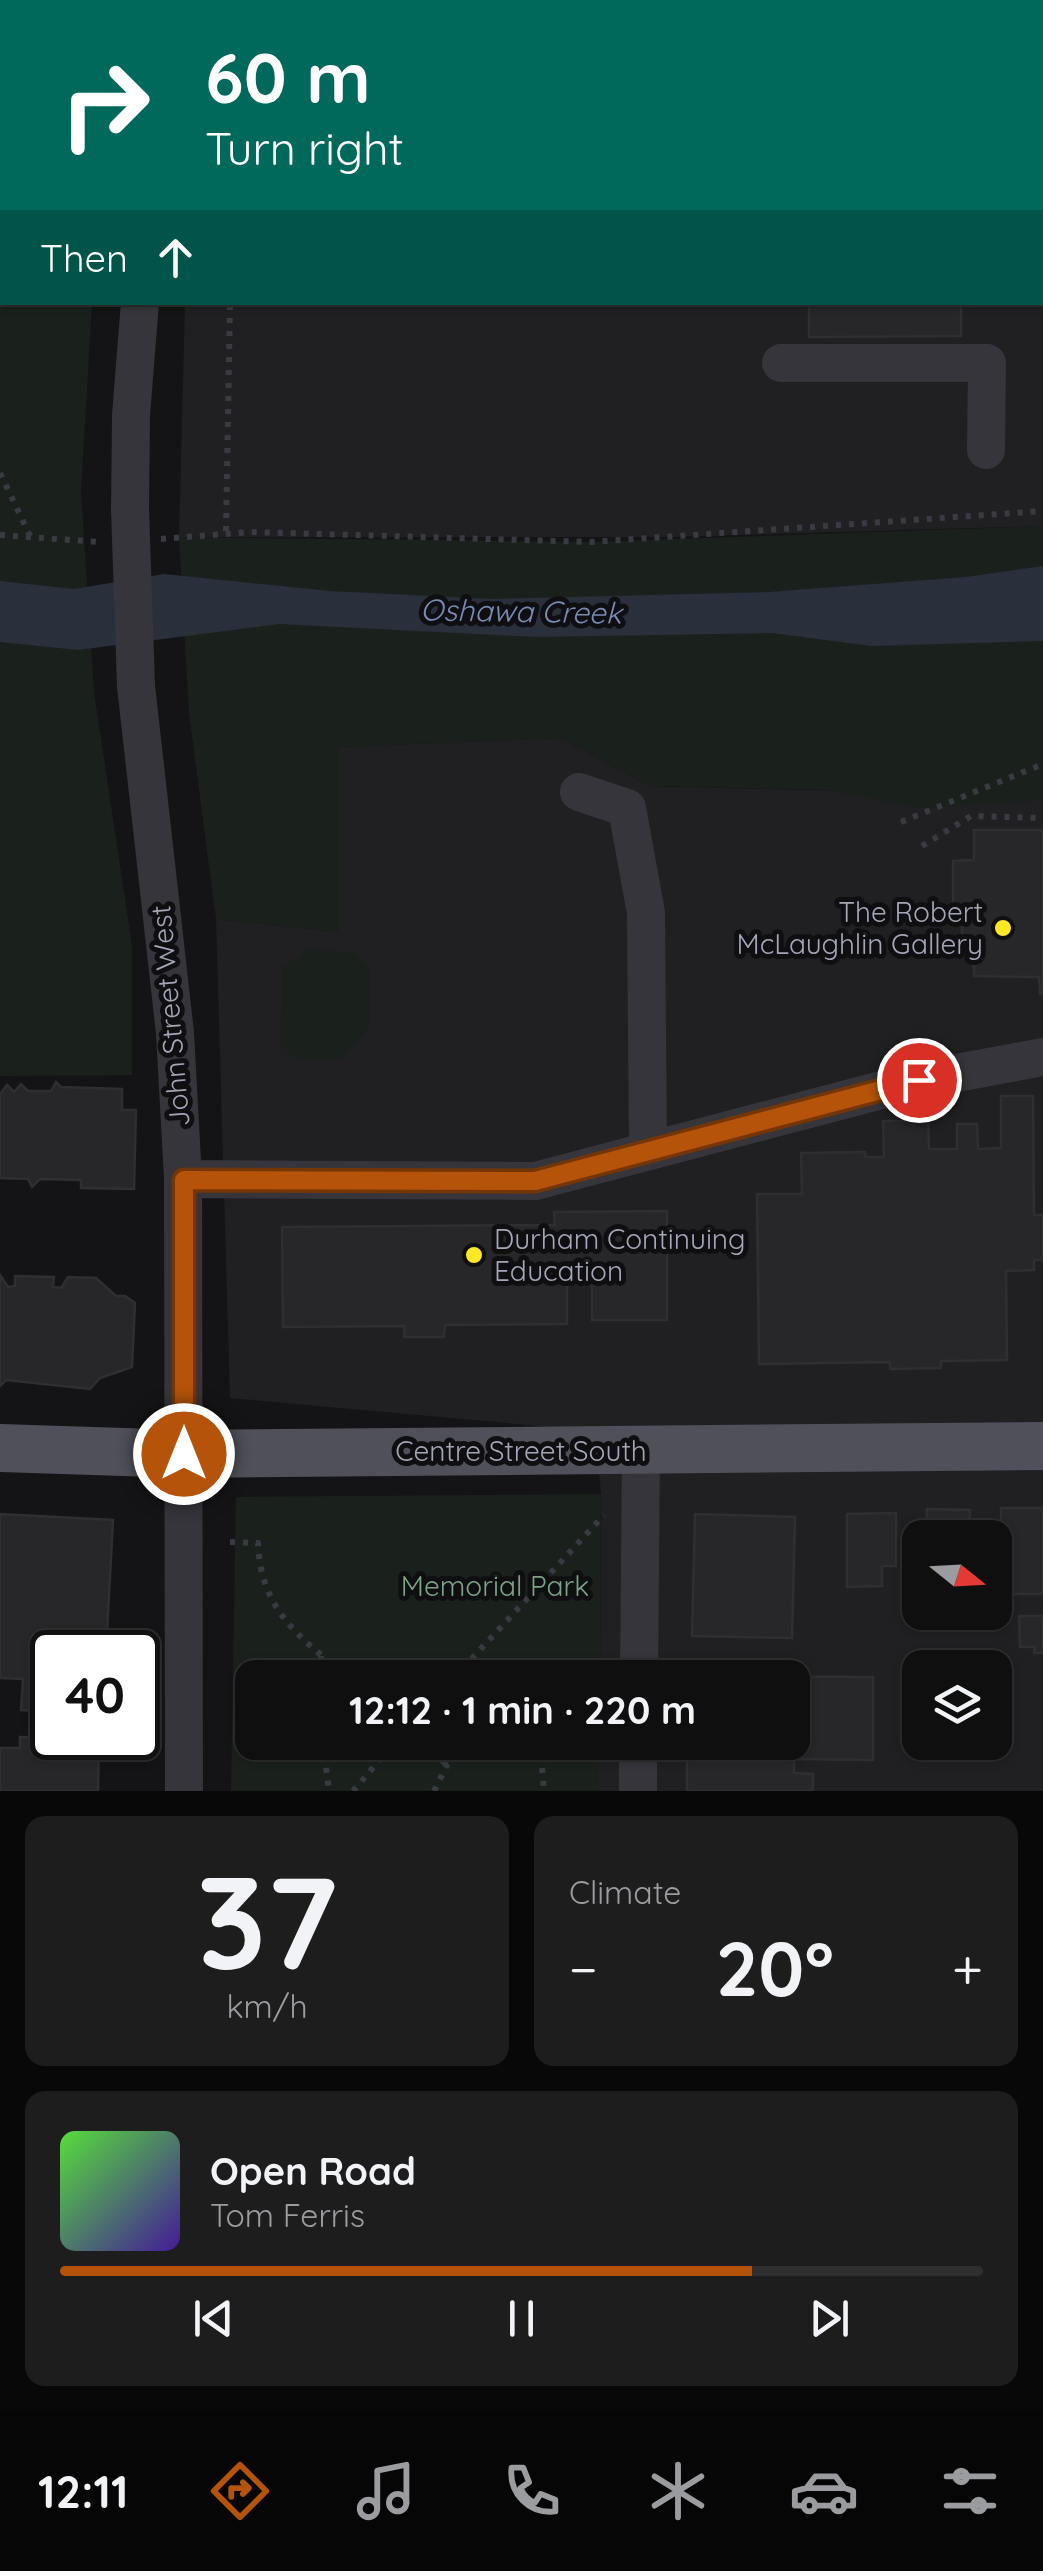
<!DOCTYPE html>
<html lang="en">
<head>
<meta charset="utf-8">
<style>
  body { margin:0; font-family:Quicksand,sans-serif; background:#1d1d1e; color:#f1f3f6; height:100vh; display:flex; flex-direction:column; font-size:38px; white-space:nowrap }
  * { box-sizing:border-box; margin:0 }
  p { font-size:32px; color:#9b9c9f }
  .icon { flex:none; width:55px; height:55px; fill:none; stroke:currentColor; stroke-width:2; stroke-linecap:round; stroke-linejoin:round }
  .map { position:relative; height:1791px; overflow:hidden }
  .drawer { display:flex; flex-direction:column; gap:25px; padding:25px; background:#080809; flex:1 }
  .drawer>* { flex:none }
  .guide { position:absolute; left:0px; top:0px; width:1045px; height:305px; box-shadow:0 2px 8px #0004,0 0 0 2px #2f2f30; background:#00695c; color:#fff; overflow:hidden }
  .needle { width:65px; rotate:108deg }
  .buttons { position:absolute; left:902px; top:1520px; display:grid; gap:20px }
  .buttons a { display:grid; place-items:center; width:110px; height:110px; border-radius:20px; background:#0f0f10; box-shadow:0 2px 8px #0004,0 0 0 2px #2f2f30; font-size:50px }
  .speed { position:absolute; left:30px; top:1630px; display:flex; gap:20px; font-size:50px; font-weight:700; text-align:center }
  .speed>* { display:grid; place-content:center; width:130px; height:130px; border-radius:50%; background:#0f0f10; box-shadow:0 2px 8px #0004,0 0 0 2px #2f2f30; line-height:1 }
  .speed .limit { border:5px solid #111; border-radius:15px; background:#fff; color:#111 }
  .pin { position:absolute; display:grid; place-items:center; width:85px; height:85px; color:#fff; margin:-42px; border:5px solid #fff; border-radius:50%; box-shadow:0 2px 10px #0007 }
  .me { position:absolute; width:110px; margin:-55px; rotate:0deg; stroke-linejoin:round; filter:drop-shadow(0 0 8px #0008) }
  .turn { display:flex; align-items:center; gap:35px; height:210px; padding:0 40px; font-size:45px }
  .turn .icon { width:130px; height:130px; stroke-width:2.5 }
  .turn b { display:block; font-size:70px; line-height:85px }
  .then { display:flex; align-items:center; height:95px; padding:0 40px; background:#0003; gap:20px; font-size:38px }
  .big { font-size:75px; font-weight:700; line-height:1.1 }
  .drawer .card { flex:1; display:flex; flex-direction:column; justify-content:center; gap:15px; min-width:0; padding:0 35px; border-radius:20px; background:#1d1d1e }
  .drawer .dial { align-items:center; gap:0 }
  .dial b { font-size:130px; line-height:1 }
  .song { display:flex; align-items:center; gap:30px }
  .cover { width:120px; height:120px; border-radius:15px; background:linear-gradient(135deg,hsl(110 70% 55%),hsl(260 70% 35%)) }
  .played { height:10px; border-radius:5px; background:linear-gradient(90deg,#b45309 75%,#2f2f30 75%) }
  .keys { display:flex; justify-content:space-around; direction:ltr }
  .heat { display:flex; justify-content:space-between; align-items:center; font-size:55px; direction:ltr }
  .drawer .tiles { flex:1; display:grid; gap:25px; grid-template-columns:1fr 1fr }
  .card:last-child { grid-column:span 2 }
  .trip { position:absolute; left:235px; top:1660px; width:575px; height:100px; border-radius:20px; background:#0f0f10; box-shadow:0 2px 8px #0004,0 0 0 2px #2f2f30; font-weight:700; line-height:100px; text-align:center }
  .tab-bar { display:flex; height:160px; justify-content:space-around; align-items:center; background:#060606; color:#9b9c9f }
  .tab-bar .icon { width:70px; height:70px }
  .tab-bar .selected { color:#b45309 }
  .tab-bar b { font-size:45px; color:#f1f3f6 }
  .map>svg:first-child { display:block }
</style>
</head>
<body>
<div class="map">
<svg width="1043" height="1791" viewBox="0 0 1043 1791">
  <rect width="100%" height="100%" fill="#141416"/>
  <path fill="#202023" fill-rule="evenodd" d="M193,0H1043V526L671,537H179L185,303L1042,302V2Z
    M561,738L650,786L1043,796V1791H599V1743L792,1742V1678L600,1677L601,1494L595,1431L230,1398L216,919L339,932L338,747ZM920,1538H995V1612H920ZM920,1668H995V1742H920Z"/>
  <path fill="#1a211c" d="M0,0H118L2,2V302L92,303L81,491L94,692L132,946V1075L0,1076Z
    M1043,526V800L920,808L827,790L650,786L561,738L339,747V932L216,919L189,713L179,537L591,542Z
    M307,950L354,952L370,969L369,1027L342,1059H296L280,1044L283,968Z
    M601,1494L600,1677L252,1678V1742L599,1743V1791H231L236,1497Z"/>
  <path fill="#292f3b" d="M1043,566V641L871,646L772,633L536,637L280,624L78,650L0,642V581L74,589L164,574L330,591L491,599L769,592L966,577Z"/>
  <path fill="#27272a" stroke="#2f2e32" stroke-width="2.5" d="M506,0H1043V185L1042,2Z
    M809,302H961V336L809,337Z
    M974,830H1043V994H1040L1039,977L974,976L973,949H962V906H953V861L974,860Z
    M56,1082L61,1087L122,1089V1110H136L134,1189L81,1188V1180L40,1179L32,1187L28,1179L0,1178V1094L7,1085L14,1092L21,1084L28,1091H51Z
    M1001,1096H1033L1034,1215H1043V1260H1034V1270L1006,1271L1007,1360L941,1361V1368L890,1369V1362L759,1364L757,1194H802L801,1153L865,1152V1157H884L883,1121H928L929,1149H957V1124H977L978,1149L1001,1148Z
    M667,1211V1320H592V1284H567V1324L445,1325L444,1337H404L405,1326L283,1327L282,1227L555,1225L554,1212Z
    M0,1275L8,1287L15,1286V1276L54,1277L53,1287L61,1288L68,1277L96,1278L116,1296H125L135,1303L132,1367L100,1378L90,1389L6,1380L0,1386Z
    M1001,1508H1043V1594H1001Z
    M927,1509L970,1510L969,1538H926Z
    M896,1513V1566H882V1586L847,1587V1514Z
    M0,1514L113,1520L106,1652H52V1712L21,1710L23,1679L0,1678Z
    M695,1514L795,1517L792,1638L692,1636Z
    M1019,1616H1043V1653H1034L1035,1647H1020Z
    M688,1676L873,1677V1760L794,1759V1773L813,1774V1791H687V1742H792V1678Z
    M20,1737L99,1739L98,1791H0V1748H20Z"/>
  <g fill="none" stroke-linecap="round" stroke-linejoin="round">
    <path stroke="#3a3b42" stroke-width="6" stroke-dasharray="5 8" stroke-linecap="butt" d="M0,167L2,168
      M0,473L31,538
      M226,531L230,302
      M0,535L99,542
      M161,539L251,532L591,542L1043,511
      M901,822L1043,764
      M922,846L971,816L1043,818
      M230,1542L258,1543C261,1611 299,1636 348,1678
      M321,1656V1678
      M454,1678L604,1515
      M323,1742L329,1791
      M423,1742L447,1765
      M540,1742L544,1791
      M353,1791L395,1742
      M434,1791L447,1765L476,1742"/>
    <path stroke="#35353b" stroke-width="38" d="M163,0V2
      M781,363H987L986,450
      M130,509L131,415L140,302
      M136,686L175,1033L183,1179L184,1791
      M579,792L627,808L646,913L648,1151
      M183,1179L535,1181L919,1080L1043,1057
      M639,1678L641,1450
      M638,1791V1742"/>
    <path stroke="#50505a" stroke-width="48" d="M0,1448L185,1454L1043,1446"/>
    <path stroke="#35353b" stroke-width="38" d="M130,509L136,686"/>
  </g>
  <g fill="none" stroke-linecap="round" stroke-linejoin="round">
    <g stroke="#753606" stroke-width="25">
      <path id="route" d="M184,1454V1180L535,1181L919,1080"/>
    </g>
    <use href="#route" stroke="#b45309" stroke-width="18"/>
  </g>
  <g fill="#ffe823" stroke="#0f0f11" stroke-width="4">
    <circle cx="1003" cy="928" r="10"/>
    <circle cx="474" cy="1255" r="10"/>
  </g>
  <g text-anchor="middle" stroke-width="10" stroke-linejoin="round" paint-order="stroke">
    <g font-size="28" fill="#a4a6b7" stroke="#0f0f11" text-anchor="end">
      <text x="983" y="922">The Robert<tspan x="983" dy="32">McLaughlin Gallery</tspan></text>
      <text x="494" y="1249" text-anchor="start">Durham Continuing<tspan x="494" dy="32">Education</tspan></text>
    </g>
    <g font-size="28" fill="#a4a6b7" stroke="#0f0f11">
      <text transform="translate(170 1016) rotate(-95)" y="10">John Street West</text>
      <text x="521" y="1461">Centre Street South</text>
    </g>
    <g font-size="28" fill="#7aa486" stroke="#0f0f11">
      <text x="495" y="1596">Memorial Park</text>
    </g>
    <g font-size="30" font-style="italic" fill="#788bb5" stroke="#0f0f11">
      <text transform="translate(521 612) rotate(1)" y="10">Oshawa Creek</text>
    </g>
  </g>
</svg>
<div class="buttons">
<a><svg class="needle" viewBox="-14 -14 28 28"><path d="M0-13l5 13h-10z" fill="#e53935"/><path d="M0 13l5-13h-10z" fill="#9b9c9f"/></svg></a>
<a><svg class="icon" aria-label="layers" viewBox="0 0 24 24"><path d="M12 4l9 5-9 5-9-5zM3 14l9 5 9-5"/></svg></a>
</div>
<div class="speed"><div class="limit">40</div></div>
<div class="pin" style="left:919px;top:1080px;background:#d93025"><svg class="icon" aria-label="arrive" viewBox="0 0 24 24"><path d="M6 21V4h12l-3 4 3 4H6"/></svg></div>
<svg class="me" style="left:184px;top:1454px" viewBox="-20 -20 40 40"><circle r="17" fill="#b45309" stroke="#fff" stroke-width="3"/><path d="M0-11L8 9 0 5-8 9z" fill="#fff"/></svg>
<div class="trip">12:12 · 1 min · 220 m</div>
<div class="guide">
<div class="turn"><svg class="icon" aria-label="right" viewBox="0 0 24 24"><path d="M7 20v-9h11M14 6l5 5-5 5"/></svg><div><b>60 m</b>Turn right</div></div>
<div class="then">Then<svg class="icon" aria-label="ahead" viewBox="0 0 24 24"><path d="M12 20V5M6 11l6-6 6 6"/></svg></div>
</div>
</div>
<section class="drawer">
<div class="tiles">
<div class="card dial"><b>37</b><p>km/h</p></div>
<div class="card"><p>Climate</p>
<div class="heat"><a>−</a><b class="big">20°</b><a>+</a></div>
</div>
<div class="card">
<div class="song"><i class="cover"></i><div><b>Open Road</b><p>Tom Ferris</p></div></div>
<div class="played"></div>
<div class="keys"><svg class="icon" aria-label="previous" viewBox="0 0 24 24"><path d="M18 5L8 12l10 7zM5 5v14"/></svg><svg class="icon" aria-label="pause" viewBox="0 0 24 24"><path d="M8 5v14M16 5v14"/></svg><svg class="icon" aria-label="next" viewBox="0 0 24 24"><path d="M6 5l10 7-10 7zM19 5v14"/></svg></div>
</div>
</div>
</section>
<nav class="tab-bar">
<b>12:11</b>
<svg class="icon selected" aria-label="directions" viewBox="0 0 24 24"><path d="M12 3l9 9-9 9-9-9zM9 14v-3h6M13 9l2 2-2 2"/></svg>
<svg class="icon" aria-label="music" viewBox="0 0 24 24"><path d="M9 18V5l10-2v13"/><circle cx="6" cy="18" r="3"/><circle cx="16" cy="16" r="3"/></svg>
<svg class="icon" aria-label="phone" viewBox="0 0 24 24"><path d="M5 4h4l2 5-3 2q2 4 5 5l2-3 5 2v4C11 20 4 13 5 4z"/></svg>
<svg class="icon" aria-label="climate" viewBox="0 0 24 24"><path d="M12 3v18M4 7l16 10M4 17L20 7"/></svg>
<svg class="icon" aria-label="car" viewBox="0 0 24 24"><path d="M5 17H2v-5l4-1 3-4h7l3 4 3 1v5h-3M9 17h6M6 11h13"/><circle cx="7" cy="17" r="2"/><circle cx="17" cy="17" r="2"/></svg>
<svg class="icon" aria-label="filters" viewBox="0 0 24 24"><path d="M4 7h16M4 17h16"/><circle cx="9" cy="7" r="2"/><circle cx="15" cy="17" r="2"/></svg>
</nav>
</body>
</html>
